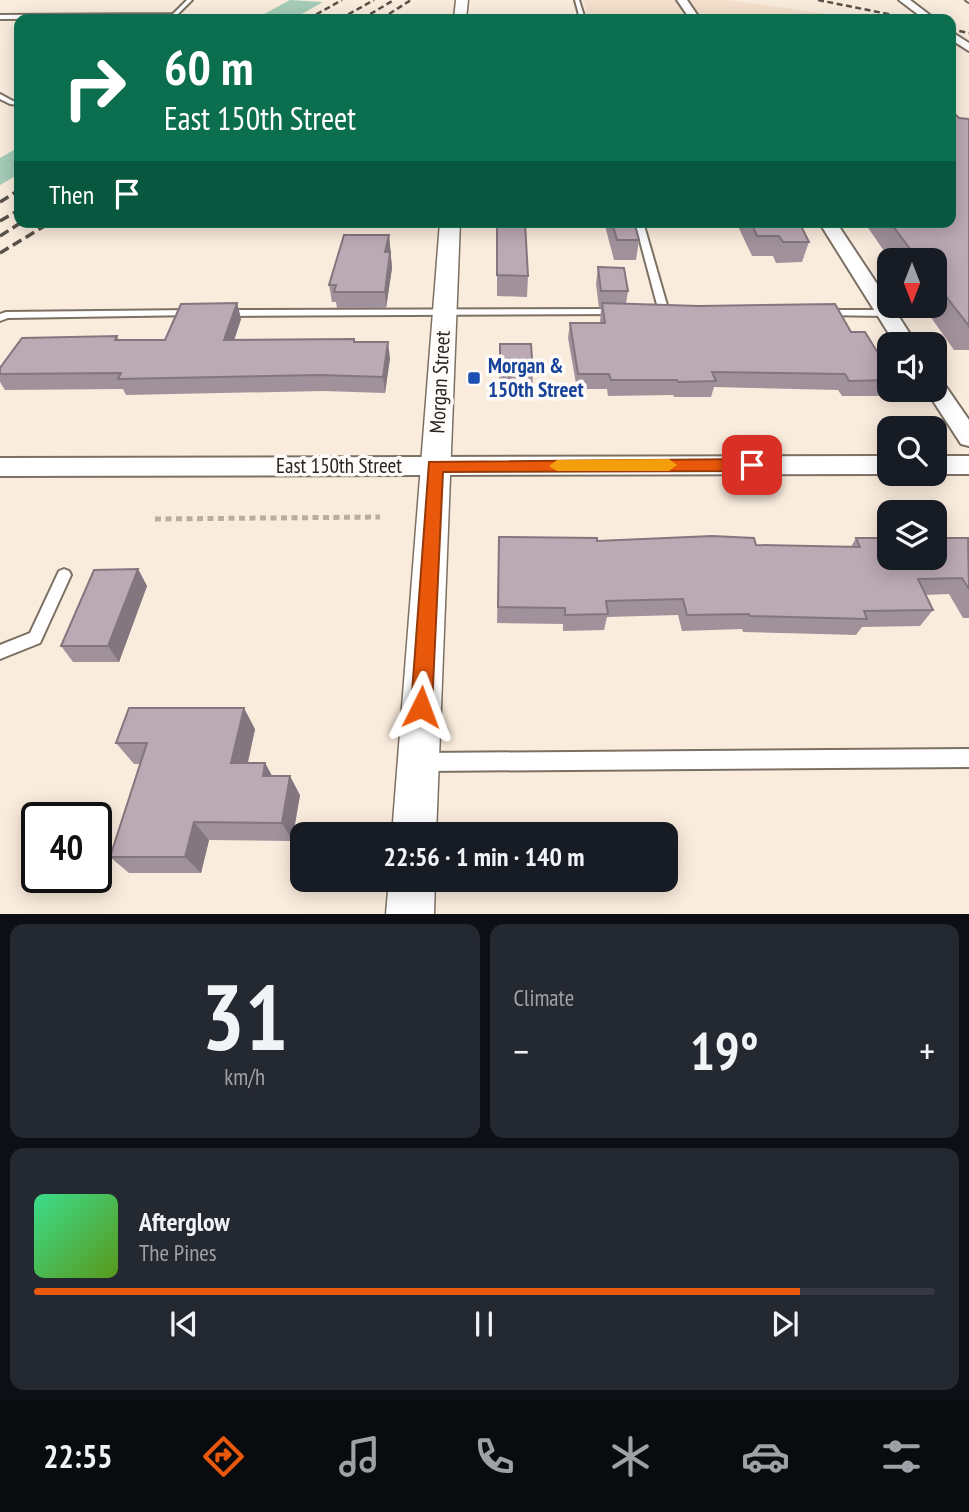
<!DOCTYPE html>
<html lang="en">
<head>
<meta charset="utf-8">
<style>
  body { margin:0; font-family:"PT Sans Narrow",sans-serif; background:#242831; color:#f1f3f6; height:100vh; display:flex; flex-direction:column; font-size:26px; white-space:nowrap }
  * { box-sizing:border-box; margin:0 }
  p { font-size:23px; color:#9ea1a6 }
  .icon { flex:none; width:38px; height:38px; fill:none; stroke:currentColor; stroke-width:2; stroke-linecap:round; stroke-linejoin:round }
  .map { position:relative; height:914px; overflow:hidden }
  .panel { display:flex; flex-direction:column; gap:10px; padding:10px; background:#0d0f14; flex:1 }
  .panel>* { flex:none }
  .top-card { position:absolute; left:14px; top:14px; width:942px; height:214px; border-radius:14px; box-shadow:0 4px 18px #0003; background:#0b6e4f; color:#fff; overflow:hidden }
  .needle { width:46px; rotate:180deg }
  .controls { position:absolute; left:877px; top:248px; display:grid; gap:14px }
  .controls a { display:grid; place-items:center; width:70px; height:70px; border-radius:14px; background:#171b24; box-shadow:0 4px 18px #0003; font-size:35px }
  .speed { position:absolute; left:21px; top:802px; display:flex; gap:14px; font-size:35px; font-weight:700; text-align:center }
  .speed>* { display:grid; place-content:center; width:91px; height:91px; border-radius:50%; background:#171b24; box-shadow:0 4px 18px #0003; line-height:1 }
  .speed .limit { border:4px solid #111; border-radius:10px; background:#fff; color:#111 }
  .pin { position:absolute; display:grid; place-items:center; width:60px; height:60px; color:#fff; margin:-30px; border-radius:14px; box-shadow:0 4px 10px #0006 }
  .me { position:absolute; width:77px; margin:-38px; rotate:3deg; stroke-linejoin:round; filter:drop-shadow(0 0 5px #0008) }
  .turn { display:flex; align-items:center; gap:24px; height:147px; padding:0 35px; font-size:32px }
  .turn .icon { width:91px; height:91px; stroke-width:2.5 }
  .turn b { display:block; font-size:49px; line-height:60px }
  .then { display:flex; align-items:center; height:66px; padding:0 35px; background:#0003; gap:14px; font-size:26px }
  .big { font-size:52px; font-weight:700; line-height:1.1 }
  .panel .widget { flex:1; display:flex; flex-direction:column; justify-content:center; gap:10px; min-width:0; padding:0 24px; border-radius:14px; background:#242831 }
  .panel .dial { align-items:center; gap:0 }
  .dial b { font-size:91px; line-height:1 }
  .song { display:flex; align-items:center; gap:21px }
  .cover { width:84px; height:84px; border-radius:10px; background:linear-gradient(135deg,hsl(150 70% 55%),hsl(90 70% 35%)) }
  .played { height:7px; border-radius:4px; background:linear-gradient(90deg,#ea580c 85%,#363941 85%) }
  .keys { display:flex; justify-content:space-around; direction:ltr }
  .heat { display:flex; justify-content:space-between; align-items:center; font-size:38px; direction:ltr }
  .panel .tiles { flex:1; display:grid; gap:10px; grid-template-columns:1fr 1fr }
  .widget:last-child { grid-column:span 2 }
  .trip { position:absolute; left:290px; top:822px; width:388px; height:70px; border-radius:14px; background:#171b24; box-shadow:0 4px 18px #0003; font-weight:700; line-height:70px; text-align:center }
  .menu { display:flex; height:112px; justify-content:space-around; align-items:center; background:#090b0e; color:#9ea1a6 }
  .menu .icon { width:49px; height:49px }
  .menu .active { color:#ea580c }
  .menu b { font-size:32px; color:#f1f3f6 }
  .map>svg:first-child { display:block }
</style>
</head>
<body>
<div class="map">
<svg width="969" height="914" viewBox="0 0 969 914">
  <rect width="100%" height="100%" fill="#faecdd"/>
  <path fill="#f3dfcb" d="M583,0H729L864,19H589Z"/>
  <path fill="#a5ccb7" d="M290,0L323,2L293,19H255Z
    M19,147V174L0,185V158Z"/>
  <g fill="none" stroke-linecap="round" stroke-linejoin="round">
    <g stroke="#7c7063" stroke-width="4">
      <path id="service" d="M187,0H192L174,18L0,19V15L173,14Z
        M575,0H579L585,19H580Z
        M966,0H969V2Z
        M0,94L13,101H19V105L10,104L0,99Z
        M635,222H643L669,312L668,314L664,315L659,312Z
        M617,309L621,310V314L225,316L220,313L225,310Z
        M193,310L197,311V315L8,318L0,321V314L6,312Z
        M824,310H887L892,313L887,316L820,315L819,313Z
        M64,569L69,571L71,575L40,643L0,659V645L30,633L59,571Z
        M969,749V767L423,771L417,768L414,762L417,756L423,753Z"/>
    </g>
    <g stroke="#7c7063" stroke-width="4">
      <path id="minor" d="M677,0H687L700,19H690Z
        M899,0H910L935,19H924Z
        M950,31L969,43V51L950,39Z
        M819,222H836L889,302V306H892L917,345H896Z
        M934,379L942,381L969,420V446L961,444L926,390H934Z
        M889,456V474L0,476V458Z
        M934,456H969V474H934Z"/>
    </g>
    <g stroke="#7c7063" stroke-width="3">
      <path id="tertiary" d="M456,0H468L466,19H454Z
        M440,222H460L436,835H392Z
        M389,880H435L434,914H386Z"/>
    </g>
    <path stroke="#b8ada1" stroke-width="5" stroke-dasharray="6 4.5" stroke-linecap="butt" d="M155,519L380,517"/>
    <use href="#service" fill="#fff" fill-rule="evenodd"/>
    <use href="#minor" fill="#fff" fill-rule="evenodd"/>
    <use href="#tertiary" fill="#fff" fill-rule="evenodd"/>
    <path stroke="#585149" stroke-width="2.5" stroke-dasharray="6 3.5" stroke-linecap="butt" d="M818,0L913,19
      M389,14L411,0
      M308,19L342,0
      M340,19L374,0
      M362,19L394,0
      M950,29L969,33"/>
    <path stroke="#585149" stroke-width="3.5" stroke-dasharray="10 5" stroke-linecap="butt" d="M0,202L19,190
      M0,221L19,210
      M0,236L22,222
      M0,253L51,222"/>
  </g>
  <path fill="#a1919b" d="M959,118L969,119V350H954L923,306H934V261H891L864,222H950Z
    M497,222L528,276L527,297L497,296Z
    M604,222H634L639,240L636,260H614Z
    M736,222H799L809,242L802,262L776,263L773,256H752Z
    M389,235L392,268L386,308H337L336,302H332L329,285Z
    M598,267L628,291L626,304L851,332L889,371L890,390L887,396H842L838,390L714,387L711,397H674L673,395L608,396L607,389H577L568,338L570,323H600L601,308H599L596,284Z
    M237,303L241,319L234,340L354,342L390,358L385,393L323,391L126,395L123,389L5,390L0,382V368L117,336L119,340H165Z
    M500,344L533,374L532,391L499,390Z
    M499,537L597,541L851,547L856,538L969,539V618H963L949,594L925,595L933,610L920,626L862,627L856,635L743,632L742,629L682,631L678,615L607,617L604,630L563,631V624L497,623Z
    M138,569L147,586L119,662H73L61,646Z
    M255,729L248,763H265L272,776L300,795L292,841L209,840L201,873H129L110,857L140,764H134L116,743Z"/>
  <path fill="#83767e" d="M389,235L392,268L386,308L385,292V252Z
    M237,303L241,319L229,356L224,340Z
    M388,342L390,358L385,393L383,377Z
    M138,569L147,586L119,662L108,646Z
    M244,708L255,729L243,783L231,763Z
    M265,763L276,783L263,776Z
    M290,776L300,795L292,841L282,823Z
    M194,822L209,840L201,873L185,857Z"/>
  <path fill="#bba9b4" stroke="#83767e" stroke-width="2" d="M950,115H956L959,118L969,119V326L934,281V261H919L890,222H950Z
    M497,222H525L528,276L497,275Z
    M612,222H634L639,240H617Z
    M751,222H799L809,242H783L779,236H757Z
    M344,235H389L385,252H390L385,292H334L336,285H329Z
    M598,267L624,268L628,291H601Z
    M237,303L224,340L354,339V342H388L383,377L320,375L118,379L121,373L0,374V368L22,338L117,336L115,340H165L181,304Z
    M602,303L699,306L835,304L851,332H865L889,371V380L849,381L845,374L712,372L716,381L678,382L677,380H611L609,374H578L570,323H605Z
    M500,344H531L533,374L500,373Z
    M712,536L754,538L756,545L860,547L856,538H889V558H934V538H968L969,589L962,578L918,579L933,610L864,611L867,619L750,616L749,614L687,615L683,599L606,601L608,614L565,615V608L498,607L499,537L597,538V541Z
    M138,569L108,646H61L94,570Z
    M129,708H244L231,763H265L263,776H290L282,823L194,822L185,857H110L147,743H116Z"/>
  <path fill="#ea580c" stroke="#983908" stroke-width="2" d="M752,459L760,465L752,471L443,472L432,707L429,714L421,717L414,714L411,707L429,462Z"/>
  <path fill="#f59e0b" d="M669,459L677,465L669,471H557L549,466L557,460Z"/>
  <rect fill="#1a4fb4" stroke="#fefbf8" stroke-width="2.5" x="467" y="371" width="14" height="14" rx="3.5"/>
  <g text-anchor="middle" stroke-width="7" stroke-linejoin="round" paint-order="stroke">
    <g font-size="21" font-weight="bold" fill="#164399" stroke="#fefbf8" text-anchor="start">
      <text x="488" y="373">Morgan &amp;<tspan x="488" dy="24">150th Street</tspan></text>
    </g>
    <g font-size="21" fill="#2a2520" stroke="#fefbf8">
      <text transform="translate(440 382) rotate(-87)" y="7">Morgan Street</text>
      <text x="339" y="473">East 150th Street</text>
    </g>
  </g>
</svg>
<div class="controls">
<a><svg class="needle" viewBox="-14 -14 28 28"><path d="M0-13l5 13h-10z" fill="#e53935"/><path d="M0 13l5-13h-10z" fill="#9ea1a6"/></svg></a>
<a><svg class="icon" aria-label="sound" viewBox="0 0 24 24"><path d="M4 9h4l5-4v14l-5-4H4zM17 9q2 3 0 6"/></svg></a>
<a><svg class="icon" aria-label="search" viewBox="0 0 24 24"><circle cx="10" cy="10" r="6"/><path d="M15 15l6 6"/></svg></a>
<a><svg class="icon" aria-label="layers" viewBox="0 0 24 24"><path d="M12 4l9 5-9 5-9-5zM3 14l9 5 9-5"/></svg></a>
</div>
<div class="speed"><div class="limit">40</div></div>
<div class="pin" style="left:752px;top:465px;background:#d93025"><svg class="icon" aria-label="arrive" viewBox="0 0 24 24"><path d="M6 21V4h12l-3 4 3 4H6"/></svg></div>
<svg class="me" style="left:421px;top:707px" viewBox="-20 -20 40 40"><path d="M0-17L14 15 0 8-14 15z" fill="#ea580c" stroke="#fff" stroke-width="4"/></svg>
<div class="trip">22:56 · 1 min · 140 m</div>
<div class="top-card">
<div class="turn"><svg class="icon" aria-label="right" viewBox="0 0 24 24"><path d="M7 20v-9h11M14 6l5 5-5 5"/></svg><div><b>60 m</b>East 150th Street</div></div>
<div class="then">Then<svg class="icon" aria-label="arrive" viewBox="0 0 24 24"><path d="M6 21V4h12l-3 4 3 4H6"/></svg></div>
</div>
</div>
<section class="panel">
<div class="tiles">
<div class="widget dial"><b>31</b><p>km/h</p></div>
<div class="widget"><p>Climate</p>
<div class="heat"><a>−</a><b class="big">19°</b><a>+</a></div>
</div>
<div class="widget">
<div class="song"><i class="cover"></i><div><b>Afterglow</b><p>The Pines</p></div></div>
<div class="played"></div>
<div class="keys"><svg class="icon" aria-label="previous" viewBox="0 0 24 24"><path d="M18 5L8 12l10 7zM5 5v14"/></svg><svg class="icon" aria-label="pause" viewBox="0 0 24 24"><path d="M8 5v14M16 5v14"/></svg><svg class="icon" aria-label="next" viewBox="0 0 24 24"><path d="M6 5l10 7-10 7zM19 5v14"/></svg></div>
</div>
</div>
</section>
<nav class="menu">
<b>22:55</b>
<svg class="icon active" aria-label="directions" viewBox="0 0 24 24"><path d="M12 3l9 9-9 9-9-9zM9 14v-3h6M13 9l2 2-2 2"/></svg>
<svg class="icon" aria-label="music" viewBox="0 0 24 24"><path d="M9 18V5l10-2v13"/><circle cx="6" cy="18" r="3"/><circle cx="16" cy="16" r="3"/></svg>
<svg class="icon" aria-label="phone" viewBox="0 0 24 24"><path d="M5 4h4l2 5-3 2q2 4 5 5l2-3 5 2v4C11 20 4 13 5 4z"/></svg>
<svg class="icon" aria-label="climate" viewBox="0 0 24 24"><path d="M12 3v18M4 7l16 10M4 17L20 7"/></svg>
<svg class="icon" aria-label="car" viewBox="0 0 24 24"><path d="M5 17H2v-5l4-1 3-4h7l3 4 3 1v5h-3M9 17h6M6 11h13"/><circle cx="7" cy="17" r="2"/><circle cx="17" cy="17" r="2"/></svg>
<svg class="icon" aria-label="filters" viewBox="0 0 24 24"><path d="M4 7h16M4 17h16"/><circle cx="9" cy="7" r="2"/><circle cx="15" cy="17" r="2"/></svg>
</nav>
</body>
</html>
